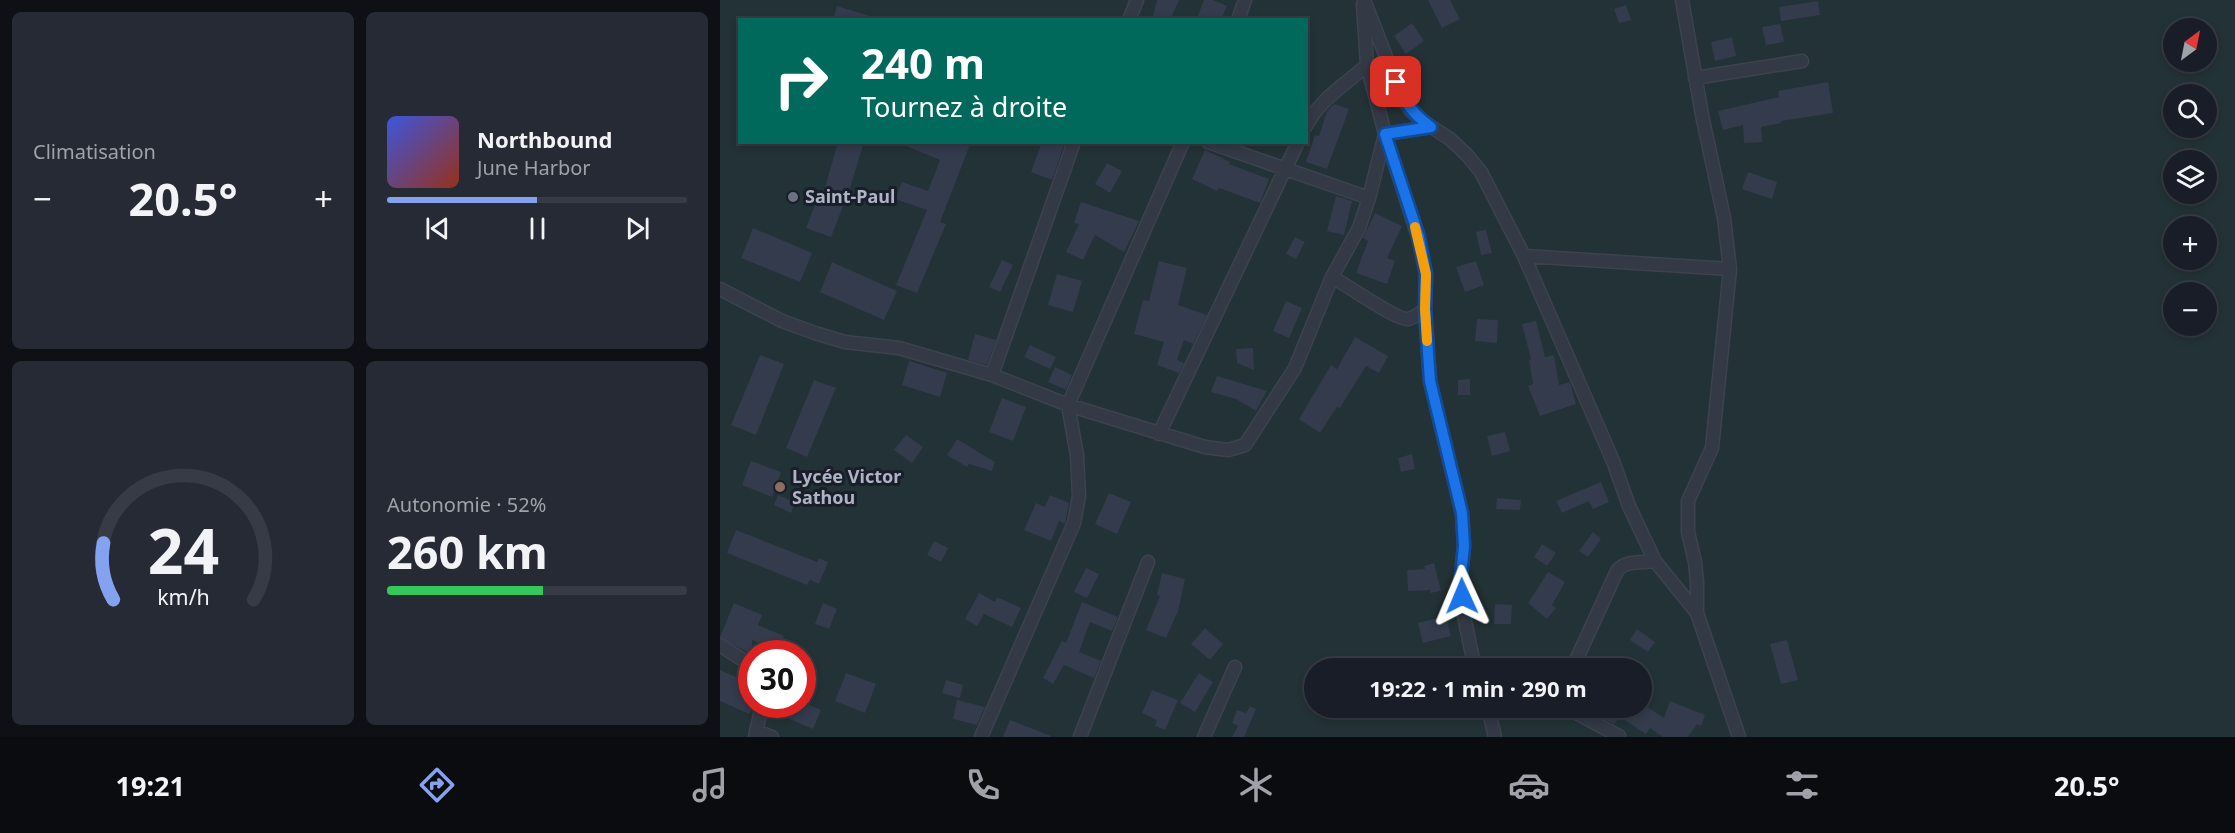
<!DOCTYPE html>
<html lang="fr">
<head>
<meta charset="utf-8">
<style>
  body { margin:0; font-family:"Noto Sans",sans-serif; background:#262a34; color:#f1f3f6; height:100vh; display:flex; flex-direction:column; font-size:22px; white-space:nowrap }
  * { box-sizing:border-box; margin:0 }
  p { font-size:20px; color:#9fa2a8 }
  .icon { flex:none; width:33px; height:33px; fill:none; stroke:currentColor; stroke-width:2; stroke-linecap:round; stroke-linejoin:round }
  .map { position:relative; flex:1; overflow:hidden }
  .side { display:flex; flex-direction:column; gap:12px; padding:12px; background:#0e1016; width:720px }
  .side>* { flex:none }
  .banner { position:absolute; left:18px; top:18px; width:570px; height:126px; border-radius:0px; box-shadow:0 3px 9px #0003,0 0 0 2px #373b45; background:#00695c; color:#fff; overflow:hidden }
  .needle { width:39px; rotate:32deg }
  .tools { position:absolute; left:1443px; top:18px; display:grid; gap:12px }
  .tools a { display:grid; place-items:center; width:54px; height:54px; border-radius:50%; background:#191d28; box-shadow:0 3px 9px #0003,0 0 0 2px #373b45; font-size:30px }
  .speed { position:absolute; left:18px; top:640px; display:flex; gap:12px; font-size:30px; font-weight:700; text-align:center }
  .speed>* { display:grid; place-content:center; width:78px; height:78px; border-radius:50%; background:#191d28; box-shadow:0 3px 9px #0003,0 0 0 2px #373b45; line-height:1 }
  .speed .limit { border:9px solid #d22; background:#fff; color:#111 }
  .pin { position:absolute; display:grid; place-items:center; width:51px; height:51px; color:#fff; margin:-26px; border-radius:12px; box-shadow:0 3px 9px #0006 }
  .me { position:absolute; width:66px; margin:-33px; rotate:359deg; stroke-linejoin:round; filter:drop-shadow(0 0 4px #0008) }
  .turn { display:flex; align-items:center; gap:21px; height:126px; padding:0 24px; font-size:27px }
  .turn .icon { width:78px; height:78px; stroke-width:2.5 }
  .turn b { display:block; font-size:42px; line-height:51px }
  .big { font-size:45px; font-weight:700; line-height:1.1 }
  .side .widget { flex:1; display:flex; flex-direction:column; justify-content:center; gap:9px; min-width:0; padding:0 21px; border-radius:9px; background:#262a34 }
  .side .dial { align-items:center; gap:0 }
  .dial svg { height:156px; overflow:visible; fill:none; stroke:#373b45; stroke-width:7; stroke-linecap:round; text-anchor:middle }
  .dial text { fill:#f1f3f6; stroke:none }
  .song { display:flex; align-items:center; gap:18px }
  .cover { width:72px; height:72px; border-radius:9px; background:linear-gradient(135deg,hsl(230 70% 55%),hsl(10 70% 35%)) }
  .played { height:6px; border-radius:3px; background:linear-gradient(90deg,#85a2f1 50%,#373b45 50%) }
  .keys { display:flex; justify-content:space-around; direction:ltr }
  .heat { display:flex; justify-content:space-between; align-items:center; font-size:33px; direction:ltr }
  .charge { height:9px; border-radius:4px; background:linear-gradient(90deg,#34c759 52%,#373b45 0) }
  .side .tiles { flex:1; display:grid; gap:12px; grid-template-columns:repeat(2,1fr) }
  .trip { position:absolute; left:584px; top:658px; width:348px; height:60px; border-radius:30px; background:#191d28; box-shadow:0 3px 9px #0003,0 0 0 2px #373b45; font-weight:700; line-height:60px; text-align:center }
  .tab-bar { display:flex; height:96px; justify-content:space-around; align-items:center; background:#0a0c10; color:#9fa2a8 }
  .tab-bar .icon { width:42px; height:42px }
  .tab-bar .current { color:#85a2f1 }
  .tab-bar b { font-size:27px; color:#f1f3f6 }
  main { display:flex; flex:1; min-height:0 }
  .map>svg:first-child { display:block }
</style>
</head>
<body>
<main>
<section class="side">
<div class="tiles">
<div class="widget"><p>Climatisation</p>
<div class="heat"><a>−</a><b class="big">20.5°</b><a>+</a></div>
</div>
<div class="widget">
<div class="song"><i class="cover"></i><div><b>Northbound</b><p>June Harbor</p></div></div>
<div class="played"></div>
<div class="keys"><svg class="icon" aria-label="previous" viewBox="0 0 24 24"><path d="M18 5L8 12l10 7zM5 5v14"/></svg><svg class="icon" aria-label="pause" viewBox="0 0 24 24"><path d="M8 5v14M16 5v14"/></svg><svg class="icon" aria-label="next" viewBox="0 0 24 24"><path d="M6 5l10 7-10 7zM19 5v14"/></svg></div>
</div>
<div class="widget dial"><svg viewBox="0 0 100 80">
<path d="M14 69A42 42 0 1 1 86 69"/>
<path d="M14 69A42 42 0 0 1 9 40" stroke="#85a2f1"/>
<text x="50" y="56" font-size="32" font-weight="700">24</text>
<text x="50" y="72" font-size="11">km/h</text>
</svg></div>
<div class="widget"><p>Autonomie · 52%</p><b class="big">260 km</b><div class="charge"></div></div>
</div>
</section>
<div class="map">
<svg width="1515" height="737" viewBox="0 0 1515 737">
  <rect width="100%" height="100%" fill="#212735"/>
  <path fill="#233236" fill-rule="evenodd" d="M0,0H1515V737H0ZM20,20H586V142H20ZM1454,28H1486V62H1454ZM1454,94H1486V128H1454ZM1454,160H1486V194H1454ZM1454,226H1486V260H1454ZM1454,292H1486V326H1454ZM32,654H82V705H32ZM594,669H921V708H594Z"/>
  <path fill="#333b4c" d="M437,0H459L450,20H432Z
    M484,0H493L507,6L501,20H476Z
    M708,0H730L740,19L722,28Z
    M1098,1L1100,15L1061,21L1059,7Z
    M906,5L911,20L899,23L894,9Z
    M117,6L153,17V20H113Z
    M692,23L704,41L686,54L674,36Z
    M1060,24L1064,42L1046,45L1042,27Z
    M1012,37L1016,56L995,61L991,42Z
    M1108,82L1113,113L1061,121V123L1041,127L1042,142L1024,143L1023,125L1003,130L998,111L1059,97L1058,91Z
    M614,104L629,109L607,169L586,162L595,135L599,136L607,111Z
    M118,142H144L129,191L111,237L86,228L100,193L103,194Z
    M177,142H251L220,222L226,224L197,293L176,285L207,210L175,199L182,182L208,191L220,160Z
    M322,142H345L332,180L311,172Z
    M485,150L510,162L509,164L549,179L540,203L499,188L497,191L472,179Z
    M387,163L402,171L390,193L375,184Z
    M1028,172L1057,182L1052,199L1022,189Z
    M616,196L632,201L624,235L607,231Z
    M361,202L419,221L404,252L375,235L363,260L346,252L359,224L354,223Z
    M655,213L682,226L667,258L675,261L667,284L636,273L648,241L643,238Z
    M33,228L92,253L80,282L21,258Z
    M766,230L772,253L761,255L756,232Z
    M575,237L585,242L576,259L566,254Z
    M282,260L293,265L280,292L269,287Z
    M439,261L467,268L458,305L487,315L473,344L464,340L457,360L464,363L459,373L437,365L444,342L414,334L423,300L429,301Z
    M756,261L764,285L745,292L736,267Z
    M112,262L177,291L164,320L100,292Z
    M337,274L362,281L353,312L328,305Z
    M566,301L582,308L569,338L553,331Z
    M757,319L778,320L777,343L755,341Z
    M816,321L825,357L834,355L839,385L850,382L856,404L820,416L808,386L813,384L809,360L811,359L802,324Z
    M255,334L276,340L267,365L248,360Z
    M635,337L668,356L659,373L646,366L620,408L617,407L600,433L579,419L611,365L617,369Z
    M310,345L336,357L330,369L304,357Z
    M533,348L534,370L517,363L516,349Z
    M40,355L64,364L36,435L11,425Z
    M189,361L227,373L220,397L182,385Z
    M335,367L352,375L346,390L328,382Z
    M497,376L547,391L536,411L516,399L491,392Z
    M750,379V395H738V380Z
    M94,380L116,388L87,457L66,448Z
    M282,398L306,407L293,441L269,432Z
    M785,432L790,451L772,456L767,436Z
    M186,435L203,447L192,463L174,450Z
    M237,439L275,462L272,471L249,464L247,467L227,455Z
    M692,454L695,469L681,472L678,458Z
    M31,461L61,472L52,497L22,485Z
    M881,482L889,502L873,509L869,501L842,513L836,501Z
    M389,493L411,502L397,534L375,524Z
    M58,495L75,502L71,513L54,505Z
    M330,495L349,503L345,524L339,521L331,541L304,530L316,503L325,507Z
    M777,498L801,500L800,510L776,509Z
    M16,530L97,562L99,558L108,562L99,584L90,580L87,585L7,553Z
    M873,532L881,539L868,557L859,551Z
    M214,541L228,548L221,562L207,555Z
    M822,544L836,553L827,566L814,557Z
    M714,563L721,591L710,593V590L688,591L687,570L705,569L704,566Z
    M366,568L379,574L367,598L354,592Z
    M828,572L845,582L832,605L836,608L827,619L808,603Z
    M442,573L465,579L458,611L446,638L426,630L440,596L437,595Z
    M259,593L275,602L277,597L301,608L292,627L264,614L257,626L245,619Z
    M362,602L398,617L392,631L370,622L359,652L381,661L374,678L344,665L333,684L323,678L342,641L346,643Z
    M14,603L42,615L38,625L64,636L58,651L32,640V655L0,637Z
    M103,603L117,609L109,629L95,624Z
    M775,604L792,605L791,624H774Z
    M726,616L731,636L703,643L698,623Z
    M485,628L503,644L490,660L471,644Z
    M917,629L935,642L928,652L910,640Z
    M1067,640L1078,680L1061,684L1050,644Z
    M0,670L32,684V708L29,714L0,701Z
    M126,673L156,684L145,713L115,701Z
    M479,673L493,682L475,712L460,703Z
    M226,680L243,685L240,698L222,693Z
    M432,690L458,700L445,730L435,726L437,720L422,713Z
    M237,700L265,707L257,725L233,719Z
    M950,701L985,715L981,726L977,724L968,737H943L930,728L926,734L900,717L894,724L877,715L883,708H921V703L944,718Z
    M82,702L101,710L93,729L65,717L70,705H82Z
    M530,706L536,709L524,737H512L518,726L512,723L517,710L526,713Z
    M290,720L331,736V737H283Z"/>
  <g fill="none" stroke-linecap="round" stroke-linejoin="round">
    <g stroke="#3d424f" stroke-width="15">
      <path id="minor" d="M644,0L683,100L691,111L701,120L730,139L747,155L761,172L804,256L893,461L909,506L935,561L977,613L1019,737
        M962,0L982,115L1004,218L1010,269L992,448L968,501V532L975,562L977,583V613
        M643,4L647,65L665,134L698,237L706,274L705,309L710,381L742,514L744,546L741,576L744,616L755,669
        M409,20L417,0
        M518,20L525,0
        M975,78L1082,61
        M586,126C600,99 625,85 647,65
        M488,142L649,198L665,134L711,127
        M804,256L1010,269
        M612,277C627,285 676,320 688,319C695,318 700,313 705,309
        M0,289L62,321L95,333L125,342L179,348L272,375L348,405L485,447L508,450L525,445L575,368L612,277L639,228L649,198
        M272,375L354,142
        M439,434L578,142
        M0,645L32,666
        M852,669L897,571C905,560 922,563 935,561
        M768,708L775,737
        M847,708L899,736
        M36,731L52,737
        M35,737L42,705
        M261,737L354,523L359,496L357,455L348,405L463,142
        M360,737L428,562
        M484,737L515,667"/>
    </g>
    <use href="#minor" stroke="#343946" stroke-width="12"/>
  </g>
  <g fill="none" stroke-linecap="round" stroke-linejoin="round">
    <g stroke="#114b97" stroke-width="15">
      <path id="route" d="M676,82C684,102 693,114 711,127L665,134L699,237L706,274L705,309L710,381L742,513L744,546L741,576L742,596"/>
    </g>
    <use href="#route" stroke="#1a73e8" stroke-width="10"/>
    <path stroke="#f59e0b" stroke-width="10" d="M695,227L706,274L705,309L707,341"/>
  </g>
  <circle fill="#6b7280" stroke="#1a1e2a" stroke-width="2" cx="73" cy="197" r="6"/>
  <circle fill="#8d6e63" stroke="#1a1e2a" stroke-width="2" cx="60" cy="487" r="6"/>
  <g text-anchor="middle" stroke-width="6" stroke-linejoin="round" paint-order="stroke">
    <g font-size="18" font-weight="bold" fill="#aeb4c3" stroke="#1a1e2a" text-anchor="start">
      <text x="85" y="203">Saint-Paul</text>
      <text x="72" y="483">Lycée Victor<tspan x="72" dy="21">Sathou</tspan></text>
    </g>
  </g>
</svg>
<div class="tools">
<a><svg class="needle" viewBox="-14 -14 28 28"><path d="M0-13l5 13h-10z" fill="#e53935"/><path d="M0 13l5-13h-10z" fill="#9fa2a8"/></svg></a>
<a><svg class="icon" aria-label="search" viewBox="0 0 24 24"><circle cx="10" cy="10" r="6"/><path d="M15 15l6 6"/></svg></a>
<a><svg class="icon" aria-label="layers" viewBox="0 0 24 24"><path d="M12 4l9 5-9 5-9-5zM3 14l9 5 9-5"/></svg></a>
<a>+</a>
<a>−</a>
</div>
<div class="speed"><div class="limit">30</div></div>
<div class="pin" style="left:676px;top:82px;background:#d93025"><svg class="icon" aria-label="arrive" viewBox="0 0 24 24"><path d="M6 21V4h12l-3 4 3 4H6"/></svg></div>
<svg class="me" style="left:742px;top:596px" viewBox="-20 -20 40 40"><path d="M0-17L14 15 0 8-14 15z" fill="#1a73e8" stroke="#fff" stroke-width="4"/></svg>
<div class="trip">19:22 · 1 min · 290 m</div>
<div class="banner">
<div class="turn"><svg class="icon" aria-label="right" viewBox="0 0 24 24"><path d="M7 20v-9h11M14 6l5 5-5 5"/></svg><div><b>240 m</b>Tournez à droite</div></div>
</div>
</div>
</main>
<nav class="tab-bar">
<b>19:21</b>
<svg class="icon current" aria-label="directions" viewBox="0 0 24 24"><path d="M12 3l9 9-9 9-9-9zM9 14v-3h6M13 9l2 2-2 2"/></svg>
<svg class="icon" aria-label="music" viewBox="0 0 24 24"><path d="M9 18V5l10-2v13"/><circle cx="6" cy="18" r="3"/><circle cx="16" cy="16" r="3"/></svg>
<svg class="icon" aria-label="phone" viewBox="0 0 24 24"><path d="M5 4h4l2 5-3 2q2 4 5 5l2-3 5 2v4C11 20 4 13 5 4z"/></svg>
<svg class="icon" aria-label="climate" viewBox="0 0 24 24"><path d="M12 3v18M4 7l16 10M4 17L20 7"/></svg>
<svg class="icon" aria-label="car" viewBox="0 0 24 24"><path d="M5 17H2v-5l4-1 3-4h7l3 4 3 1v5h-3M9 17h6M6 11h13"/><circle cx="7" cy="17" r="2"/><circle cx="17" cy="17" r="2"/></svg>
<svg class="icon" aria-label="filters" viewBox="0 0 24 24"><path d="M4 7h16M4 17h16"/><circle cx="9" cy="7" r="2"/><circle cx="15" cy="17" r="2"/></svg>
<b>20.5°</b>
</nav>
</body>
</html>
